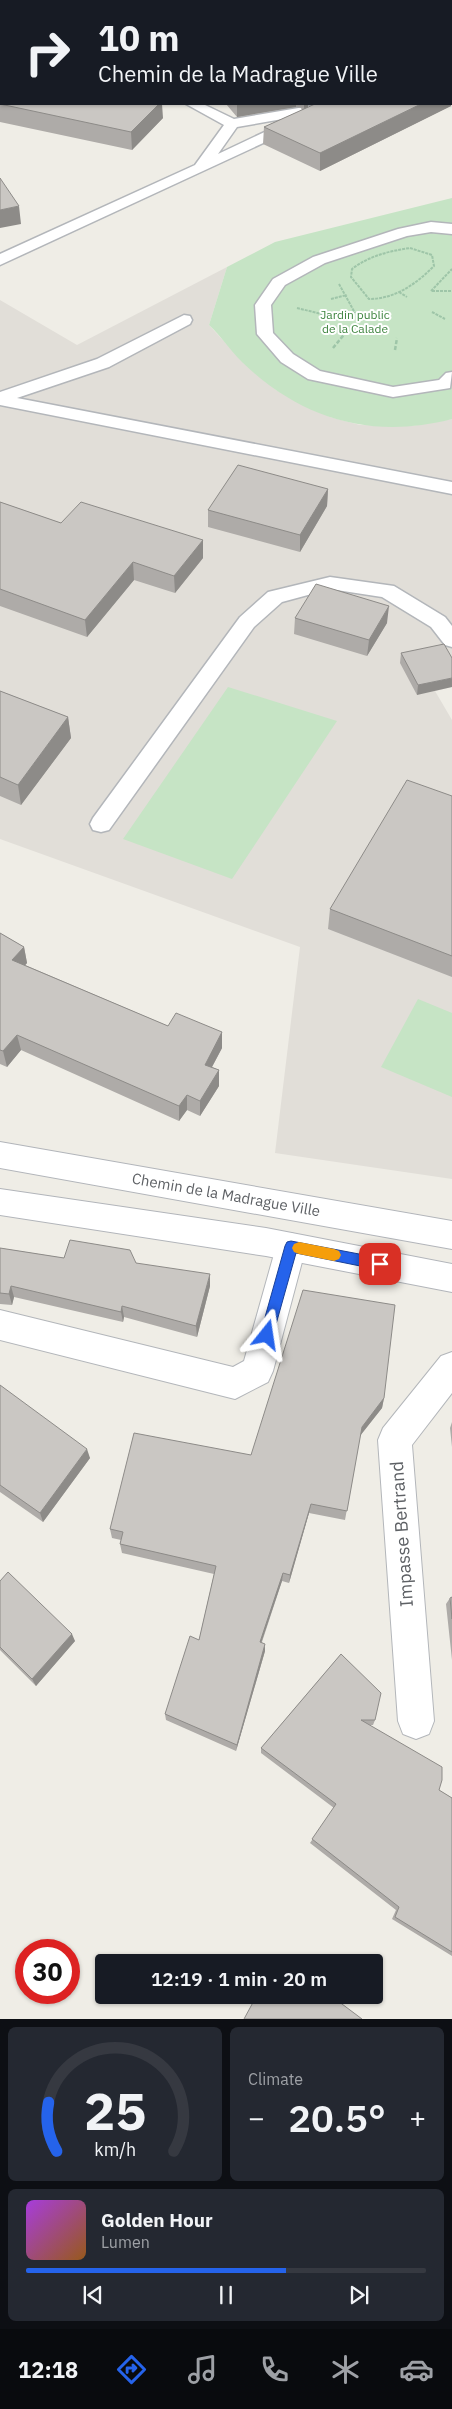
<!DOCTYPE html>
<html lang="en">
<head>
<meta charset="utf-8">
<style>
  body { margin:0; font-family:"IBM Plex Sans",sans-serif; background:#242831; color:#f1f3f6; height:100vh; display:flex; flex-direction:column; font-size:19px; white-space:nowrap }
  * { box-sizing:border-box; margin:0 }
  p { font-size:16px; color:#9ea1a6 }
  .icon { flex:none; width:28px; height:28px; fill:none; stroke:currentColor; stroke-width:2; stroke-linecap:round; stroke-linejoin:round }
  .map { position:relative; height:2019px; overflow:hidden }
  .panel { display:flex; flex-direction:column; gap:8px; padding:8px; background:#0d0f14; flex:1 }
  .panel>* { flex:none }
  .hud { position:absolute; left:0px; top:0px; width:452px; height:105px; box-shadow:0 1px 4px #0004; background:#171b24; color:#f1f3f6; overflow:hidden }
  .speed { position:absolute; left:15px; top:1939px; display:flex; gap:10px; font-size:25px; font-weight:700; text-align:center }
  .speed>* { display:grid; place-content:center; width:65px; height:65px; border-radius:50%; background:#171b24; box-shadow:0 1px 4px #0004; line-height:1 }
  .speed .limit { border:8px solid #d22; background:#fff; color:#111 }
  .pin { position:absolute; display:grid; place-items:center; width:42px; height:42px; color:#fff; margin:-21px; border-radius:10px; box-shadow:0 2px 8px #0006 }
  .me { position:absolute; width:55px; margin:-28px; rotate:15deg; stroke-linejoin:round; filter:drop-shadow(0 0 4px #0008) }
  .turn { display:flex; align-items:center; gap:18px; height:105px; padding:0 15px; font-size:22px }
  .turn .icon { width:65px; height:65px; stroke-width:2.5 }
  .turn b { display:block; font-size:35px; line-height:42px }
  .big { font-size:38px; font-weight:600; line-height:1.1 }
  .panel .widget { flex:1; display:flex; flex-direction:column; justify-content:center; gap:8px; min-width:0; padding:0 18px; border-radius:8px; background:#242831 }
  .panel .dial { align-items:center; gap:0 }
  .dial svg { height:130px; overflow:visible; fill:none; stroke:#363941; stroke-width:7; stroke-linecap:round; text-anchor:middle }
  .dial text { fill:#f1f3f6; stroke:none }
  .song { display:flex; align-items:center; gap:15px }
  .cover { width:60px; height:60px; border-radius:8px; background:linear-gradient(135deg,hsl(280 70% 55%),hsl(30 70% 35%)) }
  .played { height:5px; border-radius:2px; background:linear-gradient(90deg,#2563eb 65%,#363941 65%) }
  .keys { display:flex; justify-content:space-around; direction:ltr }
  .heat { display:flex; justify-content:space-between; align-items:center; font-size:28px; direction:ltr }
  .panel .tiles { flex:1; display:grid; gap:8px; grid-template-columns:1fr 1fr }
  .widget:last-child { grid-column:span 2 }
  .trip { position:absolute; left:95px; top:1954px; width:288px; height:50px; border-radius:5px; background:#171b24; box-shadow:0 1px 4px #0004; font-weight:600; line-height:50px; text-align:center }
  .tab-bar { display:flex; height:80px; justify-content:space-around; align-items:center; background:#090b0e; color:#9ea1a6 }
  .tab-bar .icon { width:35px; height:35px }
  .tab-bar .current { color:#2563eb }
  .tab-bar b { font-size:22px; color:#f1f3f6 }
  .map>svg:first-child { display:block }
</style>
</head>
<body>
<div class="map">
<svg width="452" height="2019" viewBox="0 0 452 2019">
  <rect width="100%" height="100%" fill="#efede6"/>
  <path fill="#e1ded8" d="M227,267L209,325L242,361L276,390L330,417L360,425L412,426L452,419V687L435,691L452,720V1179L275,1153L300,947L0,839V300L77,345Z"/>
  <path fill="#c6e4c5" d="M452,198V419C372,440 301,419 242,362C230,350 221,336 209,325L227,267L275,242Z
    M228,687L337,721L232,879L123,839Z
    M418,999L452,1013V1097L381,1067Z"/>
  <g fill="none" stroke-linecap="round" stroke-linejoin="round">
    <g stroke="#b3b6ba" stroke-width="3">
      <path id="lane" d="M186,104H203L234,119L322,104H342L340,107L328,111L237,127L218,154L290,120L295,119L302,123L300,126L0,265V254L195,165L224,125Z
        M431,222L452,224V234L431,232L407,236L325,263L285,285L271,305L273,333L293,354L320,371L393,387L439,380L446,373L452,372L450,388L393,397L308,379L281,362L257,334L255,305L273,279L313,257L398,229Z
        M184,315L190,316L192,320L190,324L109,367L17,398L452,482V494L0,405V392L97,359Z
        M330,577L394,586L445,617L452,626V647L445,645L431,627L382,597L330,589L282,602L254,627L109,830L101,832L93,830L90,824L93,818L240,617L268,592Z"/>
    </g>
    <g stroke="#b3b6ba" stroke-width="2">
      <path id="street" d="M0,70L1,71V80H0Z
        M291,1233L302,1237L306,1247L273,1371L268,1382L235,1399L0,1340V1310L233,1367L244,1361L276,1247L280,1237Z
        M452,1352V1393L412,1445L434,1721L429,1734L416,1739L403,1734L398,1721L378,1440L383,1428L441,1356Z"/>
    </g>
    <g stroke="#b2b5ba" stroke-width="2">
      <path id="secondary" d="M0,1142L452,1221V1249L0,1168Z
        M0,1189L266,1228L452,1264V1292L266,1256L0,1215Z"/>
    </g>
    <path stroke="#9ec5a8" stroke-width="2" stroke-dasharray="3 1" stroke-linecap="butt" d="M410,248L432,255L434,266C416,284 395,299 369,299L351,277L352,269C369,256 389,251 410,248Z
      M339,284L355,313
      M431,291L452,269
      M432,291H452
      M399,292L407,297
      M331,299L347,295
      M297,308L338,318
      M432,312L445,319"/>
    <path stroke="#9ec5a8" stroke-width="2.5" stroke-dasharray="4 2" stroke-linecap="butt" d="M333,348L347,331
      M395,350L397,338"/>
    <use href="#lane" fill="#fff" fill-rule="evenodd"/>
    <use href="#street" fill="#fff" fill-rule="evenodd"/>
    <use href="#secondary" fill="#fff" fill-rule="evenodd"/>
  </g>
  <path fill="#aeaba8" d="M0,90L163,118L132,150L0,122Z
    M226,104H308V107L451,106L320,171L263,144L264,127L302,110L301,108L296,107L237,117Z
    M328,489L327,506L300,552L208,527V510Z
    M0,502L61,523L203,540V558L175,593L134,580L87,637L0,606Z
    M295,618L387,623L367,656L294,634Z
    M401,653L452,658L417,695L400,663Z
    M0,691L68,717L71,738L21,805L0,796Z
    M452,796V977L328,929L330,909Z
    M0,933L24,947L27,963L25,965L168,1026L222,1032V1048L212,1067L219,1070V1086L200,1116L187,1110L179,1121L21,1050L7,1067L0,1064Z
    M0,1248L64,1258L136,1263L210,1286L197,1337L124,1317L123,1322L14,1297L12,1305L0,1304Z
    M0,1385L90,1458L43,1522L0,1492Z
    M384,1398L382,1408L360,1436L345,1520L309,1513L289,1583L282,1581L262,1642L265,1651L236,1751L166,1720L165,1714L199,1640L214,1574L122,1553L120,1544L121,1540L112,1538L110,1529L251,1455Z
    M452,1422V1447L450,1428Z
    M0,1581L75,1641L36,1686L0,1650Z
    M452,1597V1660L446,1604L450,1598Z
    M341,1654L375,1720L373,1725H370L439,1790L452,1798V1956L392,1919L396,1910L310,1843L334,1808L261,1753V1748Z"/>
  <path fill="#8d8b88" d="M56,0H108L104,1H53Z
    M1,21V42L0,43V22Z
    M159,104H162L163,118L132,150L131,132Z
    M237,104H296V107L237,117Z
    M304,104H308V110L304,111Z
    M421,104H451V106L320,171V153Z
    M19,206L21,224L0,228V210Z
    M328,489L327,506L300,552V535Z
    M203,540V558L175,593L174,576Z
    M133,562L134,580L87,637L85,620Z
    M389,606L387,623L367,656L369,640Z
    M452,678V687L417,695L418,685Z
    M68,717L71,738L21,805L18,785Z
    M24,947L27,963L16,976L12,960Z
    M222,1032V1048L205,1080V1065Z
    M17,1035L21,1050L7,1067L3,1051Z
    M219,1070V1086L200,1116V1101Z
    M187,1095V1110L179,1121V1106Z
    M210,1274V1286L197,1337L196,1326Z
    M11,1286L14,1297L12,1305L9,1294Z
    M122,1306L124,1317L123,1322L121,1312Z
    M384,1398L382,1408L359,1437L362,1427Z
    M87,1449L90,1458L43,1522L40,1513Z
    M311,1504L309,1513L289,1583L290,1575Z
    M283,1573L282,1581L259,1649L260,1642Z
    M72,1634L75,1641L36,1686L32,1679Z
    M265,1644V1651L236,1751L237,1745Z"/>
  <path fill="#cac7c3" stroke="#8d8b88" d="M0,0H56L53,1H1V21L0,22Z
    M1,89V104H159L131,132L0,104V90Z
    M315,104H421L320,153L264,127Z
    M0,178L19,206L0,210Z
    M238,465L328,489L300,535L208,510Z
    M0,502L61,523L81,502L203,540L174,576L133,562L85,620L0,589Z
    M316,584L389,606L369,640L295,618Z
    M444,644L452,658V678L418,685L401,653Z
    M0,691L68,717L18,785L0,777Z
    M407,780L452,796V956L330,909Z
    M0,933L24,947L12,960L168,1026L176,1013L222,1032L205,1065L219,1070L200,1101L187,1095L179,1106L17,1035L3,1051L0,1050Z
    M70,1240L130,1250L136,1263L210,1274L196,1326L122,1306L121,1312L11,1286L9,1294L0,1293V1248L64,1258Z
    M303,1290L395,1305L384,1398L362,1427L347,1511L311,1504L290,1575L283,1573L260,1642L265,1644L237,1745L165,1714L190,1636L199,1640L216,1566L120,1544L123,1532L110,1529L134,1433L251,1455Z
    M0,1385L87,1449L40,1513L0,1485Z
    M8,1572L72,1634L32,1679L0,1647V1581Z
    M452,1597V1619L450,1598Z
    M341,1654L381,1693L375,1720H361L442,1767V1780L439,1790L452,1798V1952L395,1917L399,1907L312,1839L336,1804L261,1748Z
    M278,1955L287,1962H274Z
    M257,1995H330L362,2019H244Z"/>
  <path fill="#2563eb" stroke="#184099" d="M291,1241L380,1258L385,1260L387,1264L385,1268L380,1270L296,1253L273,1335L271,1340L267,1341L262,1340L260,1335L285,1246L287,1242Z"/>
  <path fill="#f59e0b" d="M299,1242L334,1249L339,1251L341,1255L339,1259L334,1261L299,1254L294,1252L292,1248L294,1244Z"/>
  <g text-anchor="middle" stroke-width="4" stroke-linejoin="round" paint-order="stroke">
    <g font-size="12" fill="#3e843f" stroke="#fff">
      <text x="355" y="319">Jardin public<tspan x="355" dy="14">de la Calade</tspan></text>
    </g>
    <g font-size="15" fill="#5e6165" stroke="#fff">
      <text transform="translate(226 1195) rotate(10)" y="5">Chemin de la Madrague Ville</text>
    </g>
    <g font-size="18" fill="#5e6165" stroke="#fff">
      <text transform="translate(402 1534) rotate(-94)" y="6">Impasse Bertrand</text>
    </g>
  </g>
</svg>
<div class="speed"><div class="limit">30</div></div>
<div class="pin" style="left:380px;top:1264px;background:#d93025"><svg class="icon" aria-label="arrive" viewBox="0 0 24 24"><path d="M6 21V4h12l-3 4 3 4H6"/></svg></div>
<svg class="me" style="left:267px;top:1335px" viewBox="-20 -20 40 40"><path d="M0-17L14 15 0 8-14 15z" fill="#2563eb" stroke="#fff" stroke-width="4"/></svg>
<div class="trip">12:19 · 1 min · 20 m</div>
<div class="hud">
<div class="turn"><svg class="icon" aria-label="right" viewBox="0 0 24 24"><path d="M7 20v-9h11M14 6l5 5-5 5"/></svg><div><b>10 m</b>Chemin de la Madrague Ville</div></div>
</div>
</div>
<section class="panel">
<div class="tiles">
<div class="widget dial"><svg viewBox="0 0 100 80">
<path d="M14 69A42 42 0 1 1 86 69"/>
<path d="M14 69A42 42 0 0 1 9 39" stroke="#2563eb"/>
<text x="50" y="56" font-size="32" font-weight="700">25</text>
<text x="50" y="72" font-size="11">km/h</text>
</svg></div>
<div class="widget"><p>Climate</p>
<div class="heat"><a>−</a><b class="big">20.5°</b><a>+</a></div>
</div>
<div class="widget">
<div class="song"><i class="cover"></i><div><b>Golden Hour</b><p>Lumen</p></div></div>
<div class="played"></div>
<div class="keys"><svg class="icon" aria-label="previous" viewBox="0 0 24 24"><path d="M18 5L8 12l10 7zM5 5v14"/></svg><svg class="icon" aria-label="pause" viewBox="0 0 24 24"><path d="M8 5v14M16 5v14"/></svg><svg class="icon" aria-label="next" viewBox="0 0 24 24"><path d="M6 5l10 7-10 7zM19 5v14"/></svg></div>
</div>
</div>
</section>
<nav class="tab-bar">
<b>12:18</b>
<svg class="icon current" aria-label="directions" viewBox="0 0 24 24"><path d="M12 3l9 9-9 9-9-9zM9 14v-3h6M13 9l2 2-2 2"/></svg>
<svg class="icon" aria-label="music" viewBox="0 0 24 24"><path d="M9 18V5l10-2v13"/><circle cx="6" cy="18" r="3"/><circle cx="16" cy="16" r="3"/></svg>
<svg class="icon" aria-label="phone" viewBox="0 0 24 24"><path d="M5 4h4l2 5-3 2q2 4 5 5l2-3 5 2v4C11 20 4 13 5 4z"/></svg>
<svg class="icon" aria-label="climate" viewBox="0 0 24 24"><path d="M12 3v18M4 7l16 10M4 17L20 7"/></svg>
<svg class="icon" aria-label="car" viewBox="0 0 24 24"><path d="M5 17H2v-5l4-1 3-4h7l3 4 3 1v5h-3M9 17h6M6 11h13"/><circle cx="7" cy="17" r="2"/><circle cx="17" cy="17" r="2"/></svg>
</nav>
</body>
</html>
